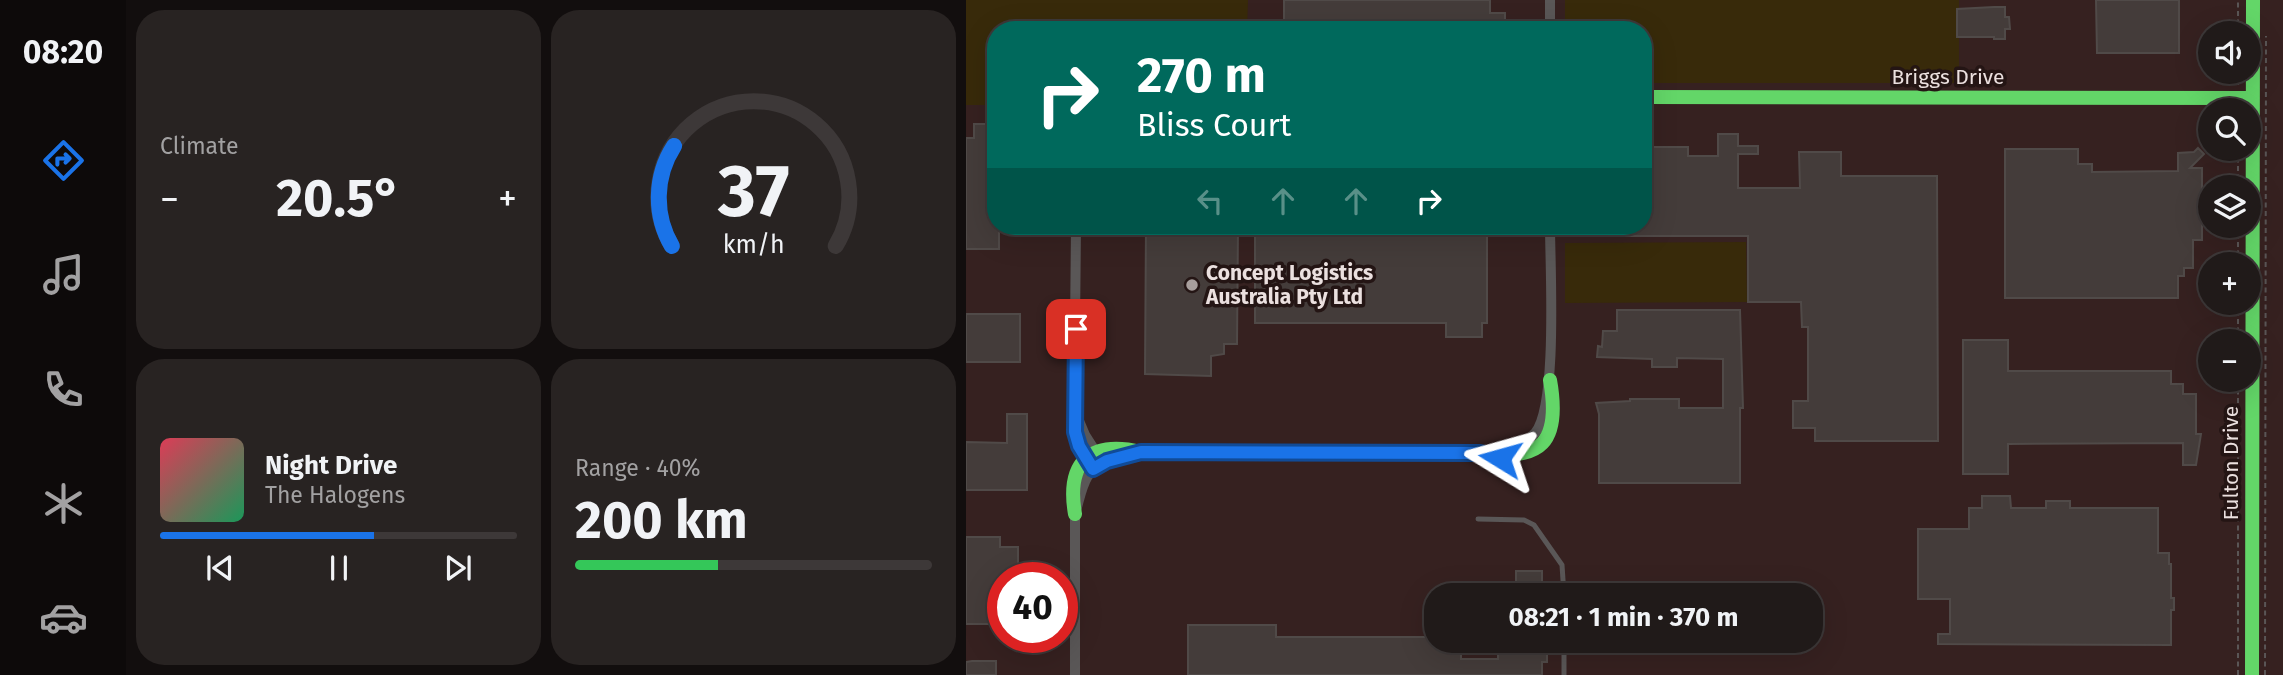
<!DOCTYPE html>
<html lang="en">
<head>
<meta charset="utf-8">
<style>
  body { margin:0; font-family:"Fira Sans",sans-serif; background:#282322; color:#f1f3f6; height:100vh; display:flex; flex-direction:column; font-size:26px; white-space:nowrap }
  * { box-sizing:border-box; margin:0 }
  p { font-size:23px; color:#a2a1a2 }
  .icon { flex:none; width:38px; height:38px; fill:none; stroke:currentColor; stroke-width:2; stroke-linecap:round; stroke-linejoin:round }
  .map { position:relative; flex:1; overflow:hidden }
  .panel { display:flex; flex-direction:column; gap:10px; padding:10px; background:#120e0e; width:840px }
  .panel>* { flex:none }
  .guide { position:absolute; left:21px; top:21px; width:665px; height:214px; border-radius:28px; box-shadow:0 7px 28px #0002,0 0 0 2px #3d3838; background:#00695c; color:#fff; overflow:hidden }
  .tools { position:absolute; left:1232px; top:21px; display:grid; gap:14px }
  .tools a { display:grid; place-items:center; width:63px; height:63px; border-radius:50%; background:#201a19; box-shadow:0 7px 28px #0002,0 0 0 2px #3d3838; font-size:35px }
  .speed { position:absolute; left:21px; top:562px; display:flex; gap:14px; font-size:35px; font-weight:700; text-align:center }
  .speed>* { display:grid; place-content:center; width:91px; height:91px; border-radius:50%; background:#201a19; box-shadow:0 7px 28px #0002,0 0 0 2px #3d3838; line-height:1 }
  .speed .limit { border:10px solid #d22; background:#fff; color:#111 }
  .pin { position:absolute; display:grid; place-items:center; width:60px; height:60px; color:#fff; margin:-30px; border-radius:14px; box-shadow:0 4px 10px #0006 }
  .me { position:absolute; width:77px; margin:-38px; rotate:278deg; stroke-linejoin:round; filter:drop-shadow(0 0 5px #0008) }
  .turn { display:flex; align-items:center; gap:24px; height:147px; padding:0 35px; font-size:32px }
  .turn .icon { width:91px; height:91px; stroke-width:2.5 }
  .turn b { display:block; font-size:49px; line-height:60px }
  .lanes { display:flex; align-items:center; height:66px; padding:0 35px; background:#0003; justify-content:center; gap:35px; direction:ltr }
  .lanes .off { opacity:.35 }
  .big { font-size:52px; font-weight:700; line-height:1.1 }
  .panel .tile { flex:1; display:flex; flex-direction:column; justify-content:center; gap:10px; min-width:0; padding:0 24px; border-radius:28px; background:#282322 }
  .panel .dial { align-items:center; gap:0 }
  .dial svg { height:182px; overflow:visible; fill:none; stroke:#3d3838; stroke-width:7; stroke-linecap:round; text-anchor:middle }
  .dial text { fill:#f1f3f6; stroke:none }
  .song { display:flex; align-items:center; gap:21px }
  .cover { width:84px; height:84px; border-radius:10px; background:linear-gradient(135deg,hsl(350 70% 55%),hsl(150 70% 35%)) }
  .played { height:7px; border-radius:4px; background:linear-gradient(90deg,#1a73e8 60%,#3d3838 60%) }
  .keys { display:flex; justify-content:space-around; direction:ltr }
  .heat { display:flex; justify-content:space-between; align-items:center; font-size:38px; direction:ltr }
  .charge { height:10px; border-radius:5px; background:linear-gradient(90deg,#34c759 40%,#3d3838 0) }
  .panel .tiles { flex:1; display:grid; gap:10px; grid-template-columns:repeat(2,1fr) }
  .trip { position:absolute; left:458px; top:583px; width:399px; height:70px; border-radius:28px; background:#201a19; box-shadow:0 7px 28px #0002,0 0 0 2px #3d3838; font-weight:700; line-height:70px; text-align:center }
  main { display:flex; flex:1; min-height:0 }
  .tabs { display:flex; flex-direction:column; width:126px; justify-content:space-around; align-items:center; background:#0d0a0a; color:#a2a1a2 }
  .tabs .icon { width:49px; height:49px }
  .tabs .on { color:#1a73e8 }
  .tabs b { font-size:32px; color:#f1f3f6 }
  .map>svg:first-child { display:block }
</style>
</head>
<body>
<main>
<nav class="tabs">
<b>08:20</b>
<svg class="icon on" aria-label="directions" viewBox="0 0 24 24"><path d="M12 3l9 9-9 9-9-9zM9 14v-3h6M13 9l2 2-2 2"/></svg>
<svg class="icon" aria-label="music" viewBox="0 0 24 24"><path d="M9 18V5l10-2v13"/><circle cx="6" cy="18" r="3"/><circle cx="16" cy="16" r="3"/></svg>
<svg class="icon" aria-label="phone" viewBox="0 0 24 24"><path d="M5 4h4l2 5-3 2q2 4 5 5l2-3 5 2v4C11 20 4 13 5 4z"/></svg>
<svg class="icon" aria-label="climate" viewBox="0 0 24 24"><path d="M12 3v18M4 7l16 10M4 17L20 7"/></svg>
<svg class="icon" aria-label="car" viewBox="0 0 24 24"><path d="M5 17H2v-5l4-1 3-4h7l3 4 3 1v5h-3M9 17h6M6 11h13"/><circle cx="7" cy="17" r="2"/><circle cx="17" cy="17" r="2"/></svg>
</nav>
<section class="panel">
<div class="tiles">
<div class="tile"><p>Climate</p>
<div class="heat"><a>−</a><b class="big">20.5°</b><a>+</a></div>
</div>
<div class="tile dial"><svg viewBox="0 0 100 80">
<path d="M14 69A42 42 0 1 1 86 69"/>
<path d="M14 69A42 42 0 0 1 15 25" stroke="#1a73e8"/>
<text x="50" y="56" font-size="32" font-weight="700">37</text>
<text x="50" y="72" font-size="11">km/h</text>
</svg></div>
<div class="tile">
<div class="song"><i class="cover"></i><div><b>Night Drive</b><p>The Halogens</p></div></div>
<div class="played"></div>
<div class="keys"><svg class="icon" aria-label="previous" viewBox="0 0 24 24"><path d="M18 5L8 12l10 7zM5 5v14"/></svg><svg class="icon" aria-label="pause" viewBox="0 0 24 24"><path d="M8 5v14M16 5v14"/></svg><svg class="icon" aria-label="next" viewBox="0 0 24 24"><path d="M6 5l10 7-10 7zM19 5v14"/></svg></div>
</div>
<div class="tile"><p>Range · 40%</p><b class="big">200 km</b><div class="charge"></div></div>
</div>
</section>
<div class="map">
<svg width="1317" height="675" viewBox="0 0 1317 675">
  <rect width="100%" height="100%" fill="#2a2221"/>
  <path fill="#362120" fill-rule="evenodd" d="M0,0H1317V675H0ZM30,30H677V226H30ZM1244,33H1283V72H1244ZM1244,110H1283V149H1244ZM1244,187H1283V226H1244ZM1244,264H1283V303H1244ZM1244,341H1283V380H1244ZM37,578H96V637H37ZM471,595H845V640H471Z"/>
  <path fill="#382a0a" d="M0,0H282L281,30H30V105H0Z
    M599,0H993V83H677V30H599Z
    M780,242L781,302L599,303V243Z"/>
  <path fill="#443c3a" stroke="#504a48" stroke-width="2" d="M318,0H524V13H539V30H318Z
    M1130,0H1213V53H1131Z
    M1028,7H1039V17H1043L1044,29H1039V39H1028V37H991V9Z
    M8,124H30V226H33V249H0V138H8Z
    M752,134H772V146H792V154H772V188H834L833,152H875V176H971L972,441H849V428H827V401H842V327H836L835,302H782V236H640V226H677V147H722V156H752Z
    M1232,148L1238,154L1224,168H1236V240H1227V268H1218V276H1212V298H1039V149H1112V164H1126V172L1212,171V153L1228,152Z
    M180,226H272L271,344H258V354L245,356V376L179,374Z
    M289,226H521V323H516V337H480V323H289Z
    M651,310H774L777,408H774V483H633V414L630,403L664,401V399H713V408H757V359L711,358V367H686V359L631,357L632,346L636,347L637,331H651Z
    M0,314H54V362H0Z
    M997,340H1042V371H1205V384H1217V394H1230V434H1235L1230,465H1217V443L1042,444V474H997Z
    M41,414H61V490H0V442L41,443Z
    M1016,496H1044L1045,508H1080V501H1104V508H1192V553H1203V564H1205V598H1208V610H1205V645L972,644V634H984V599H952V529H1003V508H1016Z
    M0,537H34V547H52V578H37L34,624H0Z
    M550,571H576V595H550Z
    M222,625H310V637H471V640H495V659H532V640H576V651H581V662H576V675H222Z
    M6,661H30V675H0V662Z"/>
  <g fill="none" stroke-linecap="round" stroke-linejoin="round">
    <path stroke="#5a5656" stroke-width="2" stroke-dasharray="5 3.5" stroke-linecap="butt" d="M1272,33V0
      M1272,85V72
      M1272,149V187
      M1272,264V226
      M1272,341V303
      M1272,675V380
      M1299,675L1300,36"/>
    <path stroke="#5a5757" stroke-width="5" d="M512,519L558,520L568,525L596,565L598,595
      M598,640V675"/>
    <path stroke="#5a5757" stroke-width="10" d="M584,30V0
      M110,226L108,427L113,446L123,464
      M111,416L119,435L133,457
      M520,451C537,447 556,448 569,433C592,406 584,266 584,226
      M109,675V514C116,492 117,468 143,460C153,457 164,456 175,452"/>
    <path stroke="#63d668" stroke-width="14" d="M677,97L1286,98
      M109,514C100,462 124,440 175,452L514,453C576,462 595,442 584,380
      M1286,675L1287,0"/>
  </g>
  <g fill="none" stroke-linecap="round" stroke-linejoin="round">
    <g stroke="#114b97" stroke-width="18">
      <path id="route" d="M110,329L109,432L113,446L127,469L141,461L175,452L514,453L534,458"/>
    </g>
    <use href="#route" stroke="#1a73e8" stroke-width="12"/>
  </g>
  <circle fill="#a79e9c" stroke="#241514" stroke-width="2.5" cx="226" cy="285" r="7"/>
  <g text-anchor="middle" stroke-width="7" stroke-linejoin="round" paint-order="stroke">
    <g font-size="21" fill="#ebe0df" stroke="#241514">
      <text x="982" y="84">Briggs Drive</text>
      <text transform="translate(1265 463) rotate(-90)" y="7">Fulton Drive</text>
    </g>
    <g font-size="21" font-weight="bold" fill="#ebe0df" stroke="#241514" text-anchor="start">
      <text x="240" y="280">Concept Logistics<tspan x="240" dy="24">Australia Pty Ltd</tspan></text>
    </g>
  </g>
</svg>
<div class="tools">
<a><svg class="icon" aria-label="sound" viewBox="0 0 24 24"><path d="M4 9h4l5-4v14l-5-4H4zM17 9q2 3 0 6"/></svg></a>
<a><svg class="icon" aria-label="search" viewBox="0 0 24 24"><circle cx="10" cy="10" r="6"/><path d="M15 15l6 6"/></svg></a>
<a><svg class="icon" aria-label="layers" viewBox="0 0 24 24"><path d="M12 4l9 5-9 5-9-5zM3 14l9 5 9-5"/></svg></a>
<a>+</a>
<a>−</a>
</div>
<div class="speed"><div class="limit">40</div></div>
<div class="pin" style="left:110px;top:329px;background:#d93025"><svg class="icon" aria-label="arrive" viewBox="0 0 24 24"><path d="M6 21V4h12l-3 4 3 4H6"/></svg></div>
<svg class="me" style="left:534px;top:458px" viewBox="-20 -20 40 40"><path d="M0-17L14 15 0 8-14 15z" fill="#1a73e8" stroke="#fff" stroke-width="4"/></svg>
<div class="trip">08:21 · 1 min · 370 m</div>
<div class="guide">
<div class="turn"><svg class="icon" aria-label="right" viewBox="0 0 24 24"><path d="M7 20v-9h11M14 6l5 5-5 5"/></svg><div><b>270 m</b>Bliss Court</div></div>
<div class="lanes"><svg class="icon off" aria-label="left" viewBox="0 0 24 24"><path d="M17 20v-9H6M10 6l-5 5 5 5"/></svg><svg class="icon off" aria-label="ahead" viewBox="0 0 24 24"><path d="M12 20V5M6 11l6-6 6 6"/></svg><svg class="icon off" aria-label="ahead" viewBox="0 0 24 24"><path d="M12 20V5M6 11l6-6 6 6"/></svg><svg class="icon" aria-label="right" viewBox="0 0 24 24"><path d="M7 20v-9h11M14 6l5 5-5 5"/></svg></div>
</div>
</div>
</main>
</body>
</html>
